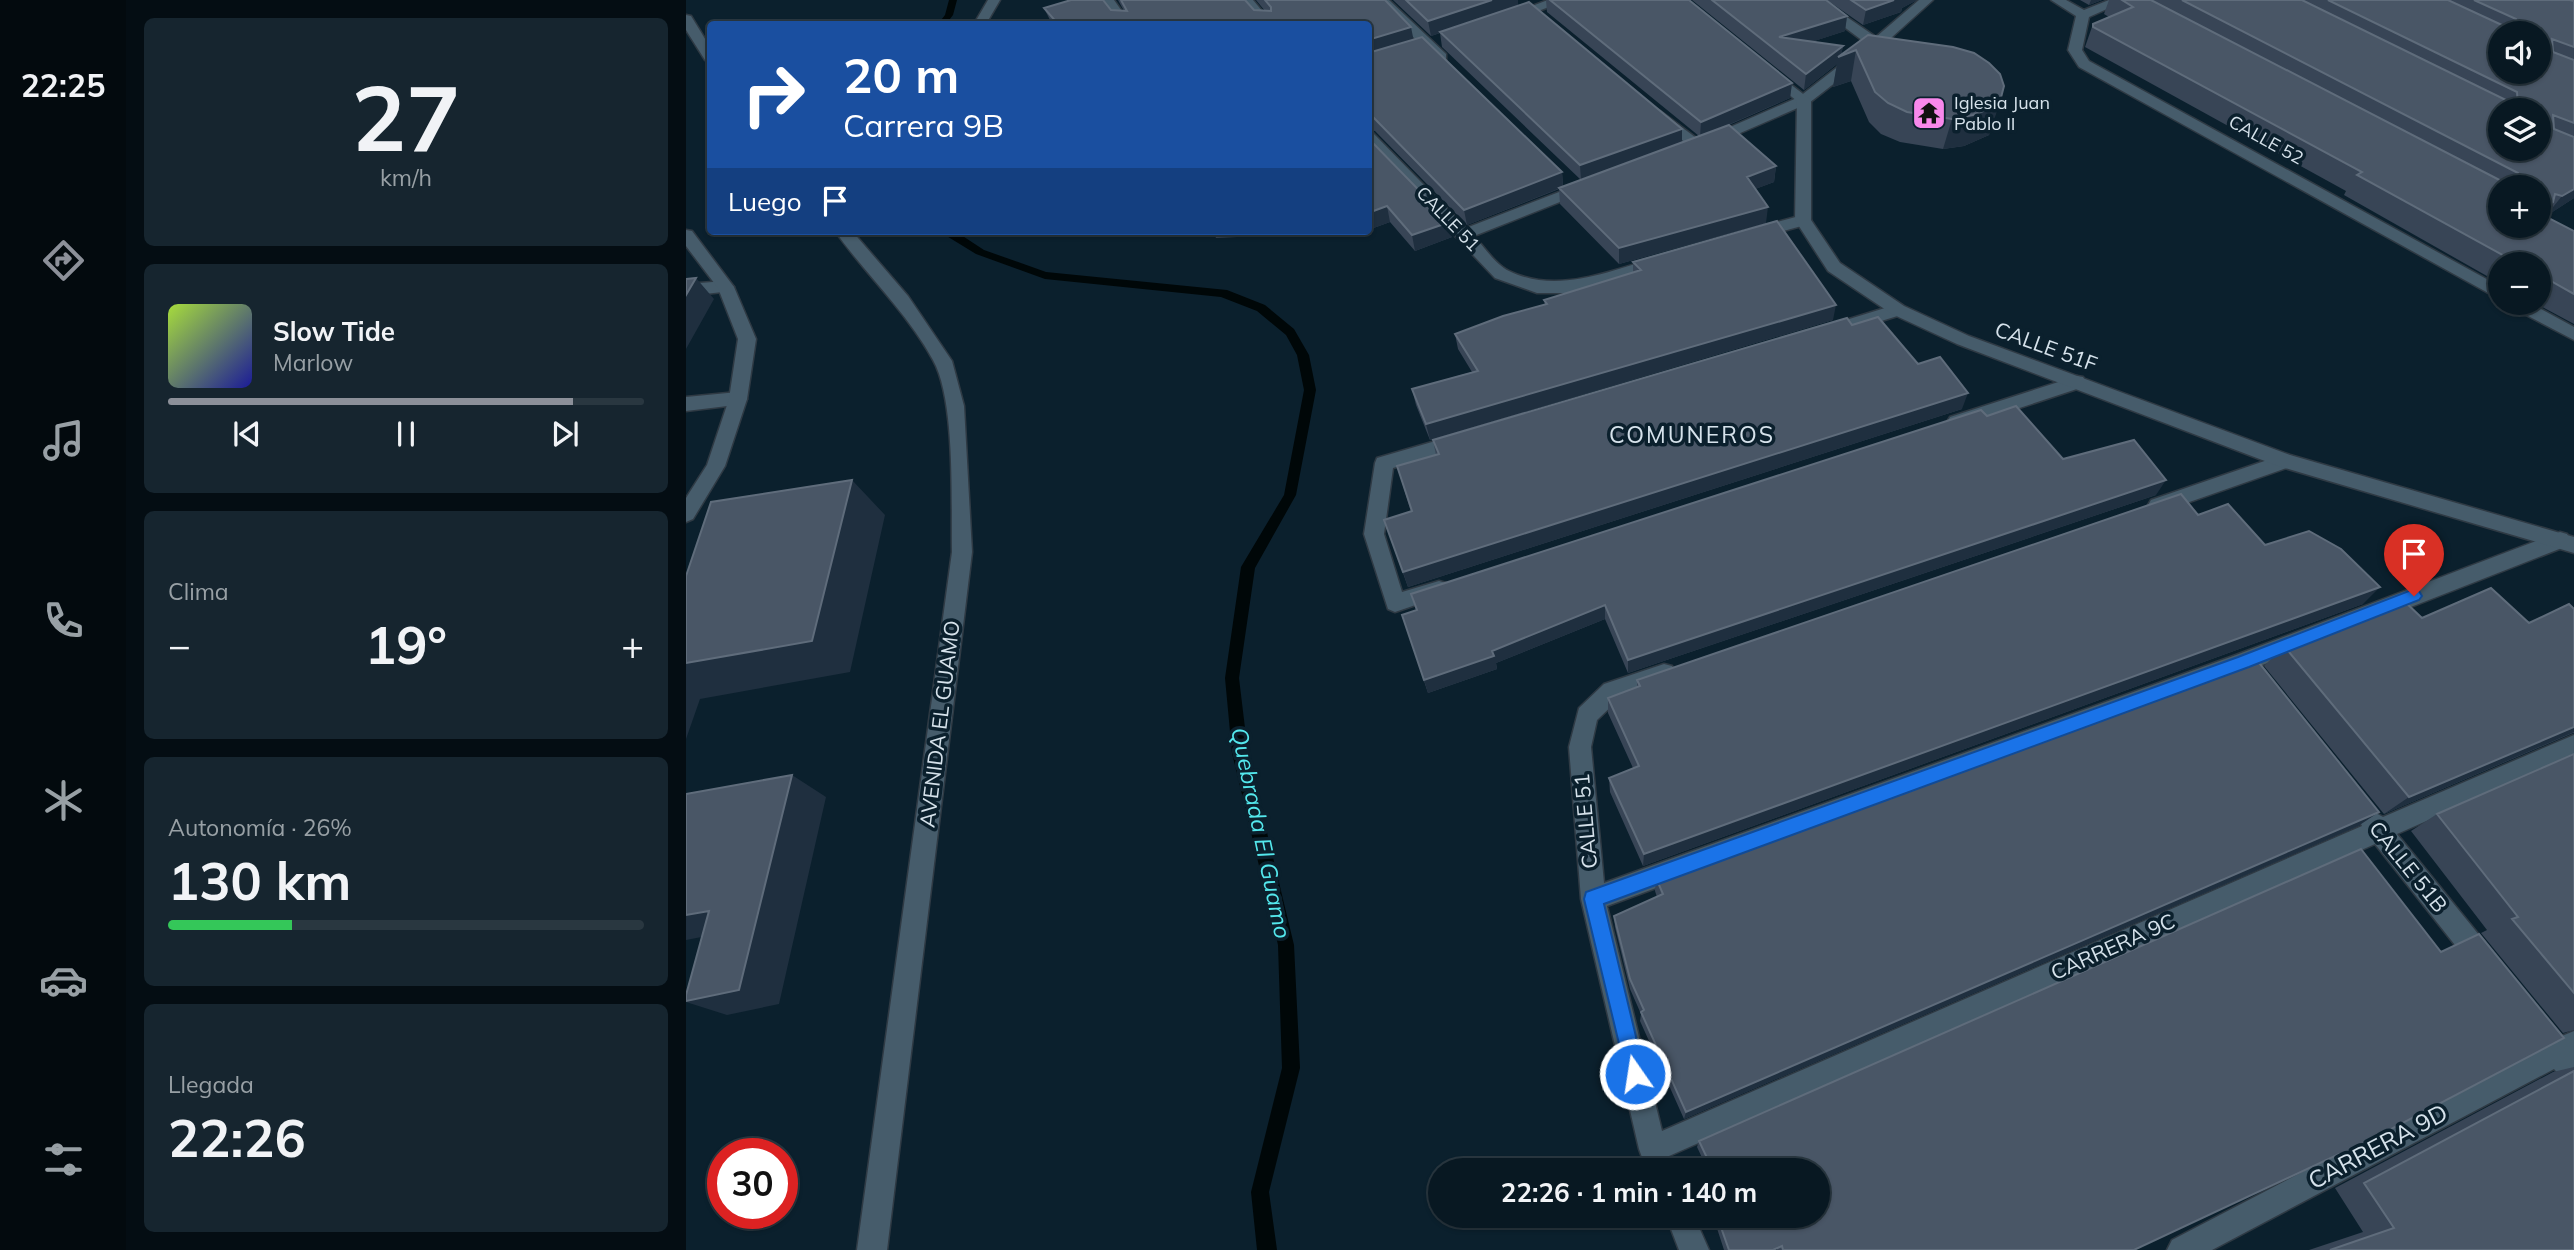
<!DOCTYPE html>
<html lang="es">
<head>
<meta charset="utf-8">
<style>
  body { margin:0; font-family:Mulish,sans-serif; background:#16252f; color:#f1f3f6; height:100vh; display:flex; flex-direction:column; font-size:26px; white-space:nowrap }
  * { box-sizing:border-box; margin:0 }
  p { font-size:23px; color:#98a0a5 }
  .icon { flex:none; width:38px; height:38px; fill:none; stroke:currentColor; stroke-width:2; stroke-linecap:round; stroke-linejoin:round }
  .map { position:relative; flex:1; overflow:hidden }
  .details { display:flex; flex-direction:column; gap:18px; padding:18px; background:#040d13; width:560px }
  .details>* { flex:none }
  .hud { position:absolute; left:21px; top:21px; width:665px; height:214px; border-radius:7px; box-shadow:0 2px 5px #0004,0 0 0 2px #293740; background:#1a4fa0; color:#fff; overflow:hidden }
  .buttons { position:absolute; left:1802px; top:21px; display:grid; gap:14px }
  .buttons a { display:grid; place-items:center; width:63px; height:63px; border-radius:50%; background:#081822; box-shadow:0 2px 5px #0004,0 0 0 2px #293740; font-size:35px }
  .speed { position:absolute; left:21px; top:1138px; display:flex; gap:14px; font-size:35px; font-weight:700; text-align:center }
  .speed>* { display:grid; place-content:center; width:91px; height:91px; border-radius:50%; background:#081822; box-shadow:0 2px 5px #0004,0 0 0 2px #293740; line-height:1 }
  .speed .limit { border:10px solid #d22; background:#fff; color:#111 }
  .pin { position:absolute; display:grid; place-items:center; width:60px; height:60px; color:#fff; margin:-72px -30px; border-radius:50% 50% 50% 0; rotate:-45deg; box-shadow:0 0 7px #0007 }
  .pin .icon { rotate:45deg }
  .me { position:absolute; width:77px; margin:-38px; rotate:347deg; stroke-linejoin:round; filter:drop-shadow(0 0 5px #0008) }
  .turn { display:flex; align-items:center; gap:24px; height:147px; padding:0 21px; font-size:32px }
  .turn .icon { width:91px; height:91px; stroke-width:2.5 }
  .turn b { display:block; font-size:49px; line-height:60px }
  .then { display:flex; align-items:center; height:66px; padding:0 21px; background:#0003; gap:14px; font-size:26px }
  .big { font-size:52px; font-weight:700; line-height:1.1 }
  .details .card { flex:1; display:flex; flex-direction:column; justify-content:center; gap:10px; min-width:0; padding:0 24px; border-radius:10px; background:#16252f }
  .details .dial { align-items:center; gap:0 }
  .dial b { font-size:91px; line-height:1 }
  .song { display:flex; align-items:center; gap:21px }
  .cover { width:84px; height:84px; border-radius:10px; background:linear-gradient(135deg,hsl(80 70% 55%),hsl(240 70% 35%)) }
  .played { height:7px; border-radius:4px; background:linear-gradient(90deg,#8c9099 85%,#293740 85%) }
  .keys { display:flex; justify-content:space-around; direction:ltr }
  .heat { display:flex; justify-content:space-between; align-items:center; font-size:38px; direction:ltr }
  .charge { height:10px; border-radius:5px; background:linear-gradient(90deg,#34c759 26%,#293740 0) }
  .trip { position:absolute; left:742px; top:1158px; width:402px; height:70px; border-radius:35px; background:#081822; box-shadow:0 2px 5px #0004,0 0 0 2px #293740; font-weight:700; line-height:70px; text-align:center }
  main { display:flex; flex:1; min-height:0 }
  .dock { display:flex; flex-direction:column; width:126px; justify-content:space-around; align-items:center; background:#030a0e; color:#98a0a5 }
  .dock .icon { width:49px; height:49px }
  .dock .active { color:#8c9099 }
  .dock b { font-size:32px; color:#f1f3f6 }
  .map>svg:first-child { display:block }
</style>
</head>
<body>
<main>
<nav class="dock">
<b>22:25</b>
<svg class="icon active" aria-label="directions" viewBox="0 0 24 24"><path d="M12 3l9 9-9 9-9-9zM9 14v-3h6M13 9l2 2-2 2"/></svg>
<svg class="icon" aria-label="music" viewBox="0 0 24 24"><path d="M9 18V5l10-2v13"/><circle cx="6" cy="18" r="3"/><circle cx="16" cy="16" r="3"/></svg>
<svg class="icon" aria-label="phone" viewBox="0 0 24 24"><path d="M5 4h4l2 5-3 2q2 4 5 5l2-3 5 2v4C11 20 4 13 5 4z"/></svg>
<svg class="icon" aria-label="climate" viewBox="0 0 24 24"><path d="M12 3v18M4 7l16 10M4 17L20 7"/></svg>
<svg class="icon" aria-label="car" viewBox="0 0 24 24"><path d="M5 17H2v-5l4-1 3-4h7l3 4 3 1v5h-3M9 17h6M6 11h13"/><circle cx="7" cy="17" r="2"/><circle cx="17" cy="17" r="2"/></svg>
<svg class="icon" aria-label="filters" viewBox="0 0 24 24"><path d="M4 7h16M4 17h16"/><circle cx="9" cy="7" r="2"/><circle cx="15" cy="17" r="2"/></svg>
</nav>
<section class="details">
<div class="card dial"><b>27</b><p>km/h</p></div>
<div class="card">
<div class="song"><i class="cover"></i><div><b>Slow Tide</b><p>Marlow</p></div></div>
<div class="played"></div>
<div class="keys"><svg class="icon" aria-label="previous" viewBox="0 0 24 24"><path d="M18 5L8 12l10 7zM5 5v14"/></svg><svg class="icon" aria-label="pause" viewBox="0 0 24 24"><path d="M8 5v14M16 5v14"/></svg><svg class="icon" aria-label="next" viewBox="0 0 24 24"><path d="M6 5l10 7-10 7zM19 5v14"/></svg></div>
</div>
<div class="card"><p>Clima</p>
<div class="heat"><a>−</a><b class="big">19°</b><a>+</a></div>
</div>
<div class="card"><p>Autonomía · 26%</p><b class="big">130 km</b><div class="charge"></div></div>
<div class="card"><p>Llegada</p><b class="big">22:26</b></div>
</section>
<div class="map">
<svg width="1888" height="1250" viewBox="0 0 1888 1250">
  <rect width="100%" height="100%" fill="#0b202d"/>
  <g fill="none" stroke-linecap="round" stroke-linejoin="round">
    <path fill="#000708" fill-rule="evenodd" d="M263,0H271L267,15L260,24H252L259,15Z
      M259,231H269L298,250L360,272L541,290L579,305L608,329L623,355L630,390L610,495L569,568L553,678L562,753L608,945L614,1068L583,1192L591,1250H571L565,1192L596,1068L592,945L546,753L539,678L555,567L598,495L618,390L611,355L600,335L571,311L535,297L359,279L290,254L259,235Z"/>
    <g stroke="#2f3a44" stroke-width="3">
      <path id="street" d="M302,0H314L300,24H288Z
        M416,0H428L445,24H433Z
        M554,0H567L587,24H574Z
        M690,0H703L760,54V60H750Z
        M862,0H881L829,20L824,21L817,17Z
        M1122,0H1136L1190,37L1233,0H1247L1195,47L1123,103L1029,144H1019L1017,141L1019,138L1113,97L1181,44Z
        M1365,0H1380L1398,10L1423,0H1441L1403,17L1396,50L1403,61L1815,287V300L1393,67L1382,50L1390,16Z
        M974,111L1017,143L1019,146L1017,149H1007L969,118L967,115L969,112Z
        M682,132L687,133L780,228L894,184H904L907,187L904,190L788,236C798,247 810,265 823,271C872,295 925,270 973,257L981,262L979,266L883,293H851L809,278L682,145Z
        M1117,215L1125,220L1123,224L1068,239L1060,234L1062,230Z
        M40,281L48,287L46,291L0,296V284Z
        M1823,303H1844L1888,327V340L1825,307Z
        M1212,304L1220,310L1218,314L1140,338L1131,332L1134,328Z
        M1391,376L1397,377L1400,382L1397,387L1270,429L1264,427L1261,422L1264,417Z
        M52,392L58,394L61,399L58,404L0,411V397Z
        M777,433L784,435L786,440L784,445L707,468L698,534L716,592L753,581L760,583L763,589L760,595L753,597L709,612L702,609L678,534L689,463L691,458Z
        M1599,454L1606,456L1608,461L1606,466L1472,513L1465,510L1462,505L1465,500Z
        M1874,532L1881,534L1884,540L1881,546L1566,669L921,906L976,1131L1676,826L1674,822L1678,814L1686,811L1697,817L1888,735V756L1711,834L1806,951L1810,960L1806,969L1797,973L1788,969L1689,844L983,1156L989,1171H961L953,1149L895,899L883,747L893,708L918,684L978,664L986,666L989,673L986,680L934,698L911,720L905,747L918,883L1550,655Z
        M1848,1010L1857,1014L1876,1036L1888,1031V1085L1879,1081L1868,1069L1526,1250H1481L1486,1240L1852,1049L1835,1023L1839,1014Z
        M980,1216H1008L1023,1250H993Z"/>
    </g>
    <g stroke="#2f3a44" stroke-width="3">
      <path id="secondary" d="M0,15L5,16L24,47V61L19,60L0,30Z
        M1082,67L1125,100V220L1154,263L1218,306L1283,336L1604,455L1888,537V553L1592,466L1271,344L1206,314L1142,271L1109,220L1111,101L1077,74V68Z
        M0,230L6,231L48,287L70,339L61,399L39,466L7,519L0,522V498L21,465L43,399L52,339L32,288L0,246Z
        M149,231H166L222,296L266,361L278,406L286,552L201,1250H171L266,552C265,503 270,401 247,360C221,312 180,275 149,231Z"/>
    </g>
    <use href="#street" fill="#465c6b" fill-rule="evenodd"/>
    <use href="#secondary" fill="#465c6b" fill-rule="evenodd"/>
  </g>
  <path fill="#384556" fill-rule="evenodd" d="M432,0H559L568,10L579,11L570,0H699L728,39L876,172L877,186L895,180L756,47L754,33L745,36L707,0H832V6L996,129V142L1013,136L861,12L860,0H1003L1106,83L1104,98L1036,128L1090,166L1088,182L1069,189L1080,223L933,264L874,204L873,189L781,225L689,131L682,130V24H366L358,8L438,11Z
    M1006,0H1140L1161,16L1159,31L1125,42L1157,46L1155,55L1182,35L1318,86L1303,135L1278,146L1257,149L1214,142L1195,134L1183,122L1165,81L1147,87L1151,64L1118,90Z
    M1141,0H1231L1216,8L1215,12L1177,25Z
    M1394,0H1416L1403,5Z
    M1423,0H1888V198L1860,216L1888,231V324L1849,303H1853V264H1815V284L1658,195L1660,191L1399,47L1407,24L1423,17L1418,14ZM1815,187H1853L1815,226Z
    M682,138L764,222L766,237L729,251L704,222L682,230Z
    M527,231H578L551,237L530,238Z
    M947,262L1147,320L744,440L730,405L726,389L786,372L772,349L769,334L859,305L858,300L947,273Z
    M1166,325L1232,364L1276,409L722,587L698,520L725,512L711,466L750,455L747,440Z
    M1301,416L1377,459L1470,495L942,673L919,619L810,663L811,669L742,693L716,615L730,610L725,594Z
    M1512,515L1579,545L1677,604L957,866L924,792L923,778L947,768L922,713V698L951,687V680Z
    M1888,609V733H1887L1698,814L1578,666L1598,646L1736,618L1843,623Z
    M1888,754V1030L1877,1033L1795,933L1801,930L1725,831L1751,814Z
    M1693,812L1672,826L998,1119L954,1021L955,1014L944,989L929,927L928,916L971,897L969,891L970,878Z
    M1675,849L1656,1155L1644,1158L1448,1250H1091V1248L1087,1250H1038L1027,1216H1132V1171H1011L1014,1166L1019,1164L1011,1147L1013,1141Z
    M1888,1067V1250H1623L1677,1232L1649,1188L1867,1072Z"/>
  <path fill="#1f2f3f" d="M806,0H832V7L745,36L742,21Z
    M1208,0H1231L1216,8L1215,12L1177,25L1180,10Z
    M1405,0H1416L1403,5Z
    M1161,16L1159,31L1092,53L1093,37Z
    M725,27L728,42L682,56V40Z
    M1157,46L1155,56L1170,50L1165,81L1147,87L1151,64L1118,90L1120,74Z
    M1106,83L1104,98L1014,137L1015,122Z
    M1313,105L1303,135L1278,146L1257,149L1266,119Z
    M996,129V144L895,180L894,165Z
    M1090,166L1088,182L1059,193L1061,177Z
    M876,172L877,187L781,225L778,210Z
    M1888,189V198L1859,217L1876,196Z
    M1867,202L1853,219V211Z
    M701,206L704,222L682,230V213Z
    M1082,207L1080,223L933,264V248Z
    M764,222L766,237L729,251L726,235Z
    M549,231H578L551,237Z
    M615,231H627L616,236Z
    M10,278L28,299L0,349V295Z
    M1150,305L1147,320L744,440L740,424Z
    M1282,393L1276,409L722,587L717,572Z
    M166,480L199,515L164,672L14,699L0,739V663Z
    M1480,480L1470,495L942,673V660Z
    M1694,587L1677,604L957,866L958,854Z
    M919,605V619L810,663L811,669L742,693L738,680L806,651Z
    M1888,727V732L1698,814L1723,797Z
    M106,775L140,797L93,1004L41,1015L0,1002Z
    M1693,812L1672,826L998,1119L1000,1112Z
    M23,911L62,928L0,940V915Z"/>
  <path fill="#495666" stroke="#5f6c7b" stroke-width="2" fill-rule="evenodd" d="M385,0H417L425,10L441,11L435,0H559L568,10L585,11V7L579,0H699L725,27L682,40V24H372L358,8Z
    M720,0H806L742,21Z
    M864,0H1003L1106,83L1015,122Z
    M1026,0H1140L1161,16L1093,37L1157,46L1120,74Z
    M1165,0H1208L1180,10Z
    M1436,0H1465L1827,187H1815V226H1853V213L1888,231V294L1863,280H1856L1853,278V264H1833L1671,175L1676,172L1407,27V24L1447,7Z
    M1496,0H1616L1832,106L1831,92L1642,0H1762L1831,32L1830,19L1788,0H1884L1888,1V47L1866,39L1867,52L1888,60V123L1867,115L1868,129L1888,137V189L1876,196L1869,194L1867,202L1853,211V187H1833H1834L1832,173ZM1815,33H1853V72H1815ZM1815,110H1853V149H1815Z
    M843,2L996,129L894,165L754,32Z
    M1182,35L1267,47L1288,53L1303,63L1314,74L1318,86L1313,105L1287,115L1266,119L1221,112L1202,103L1189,92L1170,50L1152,57Z
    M736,37L876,172L778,210L686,116L682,115V53Z
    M1043,125L1090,166L1061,177L1082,207L933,248L873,188Z
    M682,138L764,222L726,235L701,206L682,213Z
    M1091,221L1150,305L740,424L726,389L792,371L769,334L817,316L861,304L858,300L955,270L947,262Z
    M10,278L0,295V279Z
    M1192,317L1232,364L1254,357L1282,393L717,572L698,520L726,511L711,466L753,454L747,440L1161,318L1166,325Z
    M1330,406L1377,459L1448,440L1480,480L942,660L919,605L806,651L808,656L738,680L716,615L731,610L725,594L1295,410L1301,416Z
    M166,480L126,641L0,663V576L25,502Z
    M1495,494L1512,515L1542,504L1579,545L1623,531L1655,549L1694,587L958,854L923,778L953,766L922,698L954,686L951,680Z
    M1805,588L1843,623L1883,604L1888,609V727L1723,797L1598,646L1717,600L1736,618Z
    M1570,659L1693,812L1000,1112L955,1012L958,1010L944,979L928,916L977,894L970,878Z
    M1888,754V993L1826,919L1832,917L1751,814Z
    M106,775L53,990L0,1001V995L23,911L0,915V794Z
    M1675,849L1755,952L1793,934L1878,1038L1656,1155L1653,1154L1448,1250H1097L1096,1246L1087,1250H1043L1031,1216H1132V1171H1015L1014,1166L1023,1162L1013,1141Z
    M1888,1071V1250H1644L1708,1228L1678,1183Z"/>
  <path fill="#1a73e8" stroke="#114b97" stroke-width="2" d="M1728,589L1733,591L1736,596L1733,600L1563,667L918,904L959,1074L956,1081L949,1084L942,1081L898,899L900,892L1552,657Z"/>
  <defs>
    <g id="temple-square" transform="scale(1.75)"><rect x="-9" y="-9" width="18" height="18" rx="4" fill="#f888eb" stroke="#0b202d"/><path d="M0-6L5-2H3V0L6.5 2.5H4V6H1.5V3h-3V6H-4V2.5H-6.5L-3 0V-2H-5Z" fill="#111"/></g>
  </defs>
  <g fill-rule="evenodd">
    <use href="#temple-square" x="1243" y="113"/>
  </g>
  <g text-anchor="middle" stroke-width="7" stroke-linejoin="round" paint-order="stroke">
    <g font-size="18" fill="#d6e2eb" stroke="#0b202d" text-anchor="start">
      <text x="1268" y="109">Iglesia Juan<tspan x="1268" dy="21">Pablo II</tspan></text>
    </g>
    <g font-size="18" fill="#d6e2eb" stroke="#0b202d">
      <text transform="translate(1580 140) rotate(29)" y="6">CALLE 52</text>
      <text transform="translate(762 219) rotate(46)" y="6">CALLE 51</text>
    </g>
    <g font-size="21" fill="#d6e2eb" stroke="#0b202d">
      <text transform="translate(1360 347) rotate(20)" y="7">CALLE 51F</text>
      <text transform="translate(254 724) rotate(-83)" y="7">AVENIDA EL GUAMO</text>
      <text transform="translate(900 821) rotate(-95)" y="7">CALLE 51</text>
      <text transform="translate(1722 867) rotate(51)" y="7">CALLE 51B</text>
      <text transform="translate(1427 947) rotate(-24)" y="7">CARRERA 9C</text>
    </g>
    <g font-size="23" letter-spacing="2" fill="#d6e2eb" stroke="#0b202d">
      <text x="1006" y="443">COMUNEROS</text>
    </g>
    <g font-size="23" font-style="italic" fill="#54e8ed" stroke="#0b202d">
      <text transform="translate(575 833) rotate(78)" y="8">Quebrada El Guamo</text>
    </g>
    <g font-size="24" fill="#d6e2eb" stroke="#0b202d">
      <text transform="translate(1692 1147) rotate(-28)" y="8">CARRERA 9D</text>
    </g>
  </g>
</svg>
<div class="buttons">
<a><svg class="icon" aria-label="sound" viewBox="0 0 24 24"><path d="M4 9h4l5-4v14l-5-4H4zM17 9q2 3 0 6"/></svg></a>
<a><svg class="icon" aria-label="layers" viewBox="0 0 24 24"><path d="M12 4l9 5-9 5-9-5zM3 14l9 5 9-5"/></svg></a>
<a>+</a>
<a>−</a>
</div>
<div class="speed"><div class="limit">30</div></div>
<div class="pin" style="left:1728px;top:596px;background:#d93025"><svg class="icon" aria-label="arrive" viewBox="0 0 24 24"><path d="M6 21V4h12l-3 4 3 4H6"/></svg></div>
<svg class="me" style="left:949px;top:1074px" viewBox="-20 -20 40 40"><circle r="17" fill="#1a73e8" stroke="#fff" stroke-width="3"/><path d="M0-11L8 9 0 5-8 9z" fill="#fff"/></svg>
<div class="trip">22:26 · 1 min · 140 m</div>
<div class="hud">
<div class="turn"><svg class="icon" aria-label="right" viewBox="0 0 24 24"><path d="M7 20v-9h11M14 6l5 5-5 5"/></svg><div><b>20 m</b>Carrera 9B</div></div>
<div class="then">Luego<svg class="icon" aria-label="arrive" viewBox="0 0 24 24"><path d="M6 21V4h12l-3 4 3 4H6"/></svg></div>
</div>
</div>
</main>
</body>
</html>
